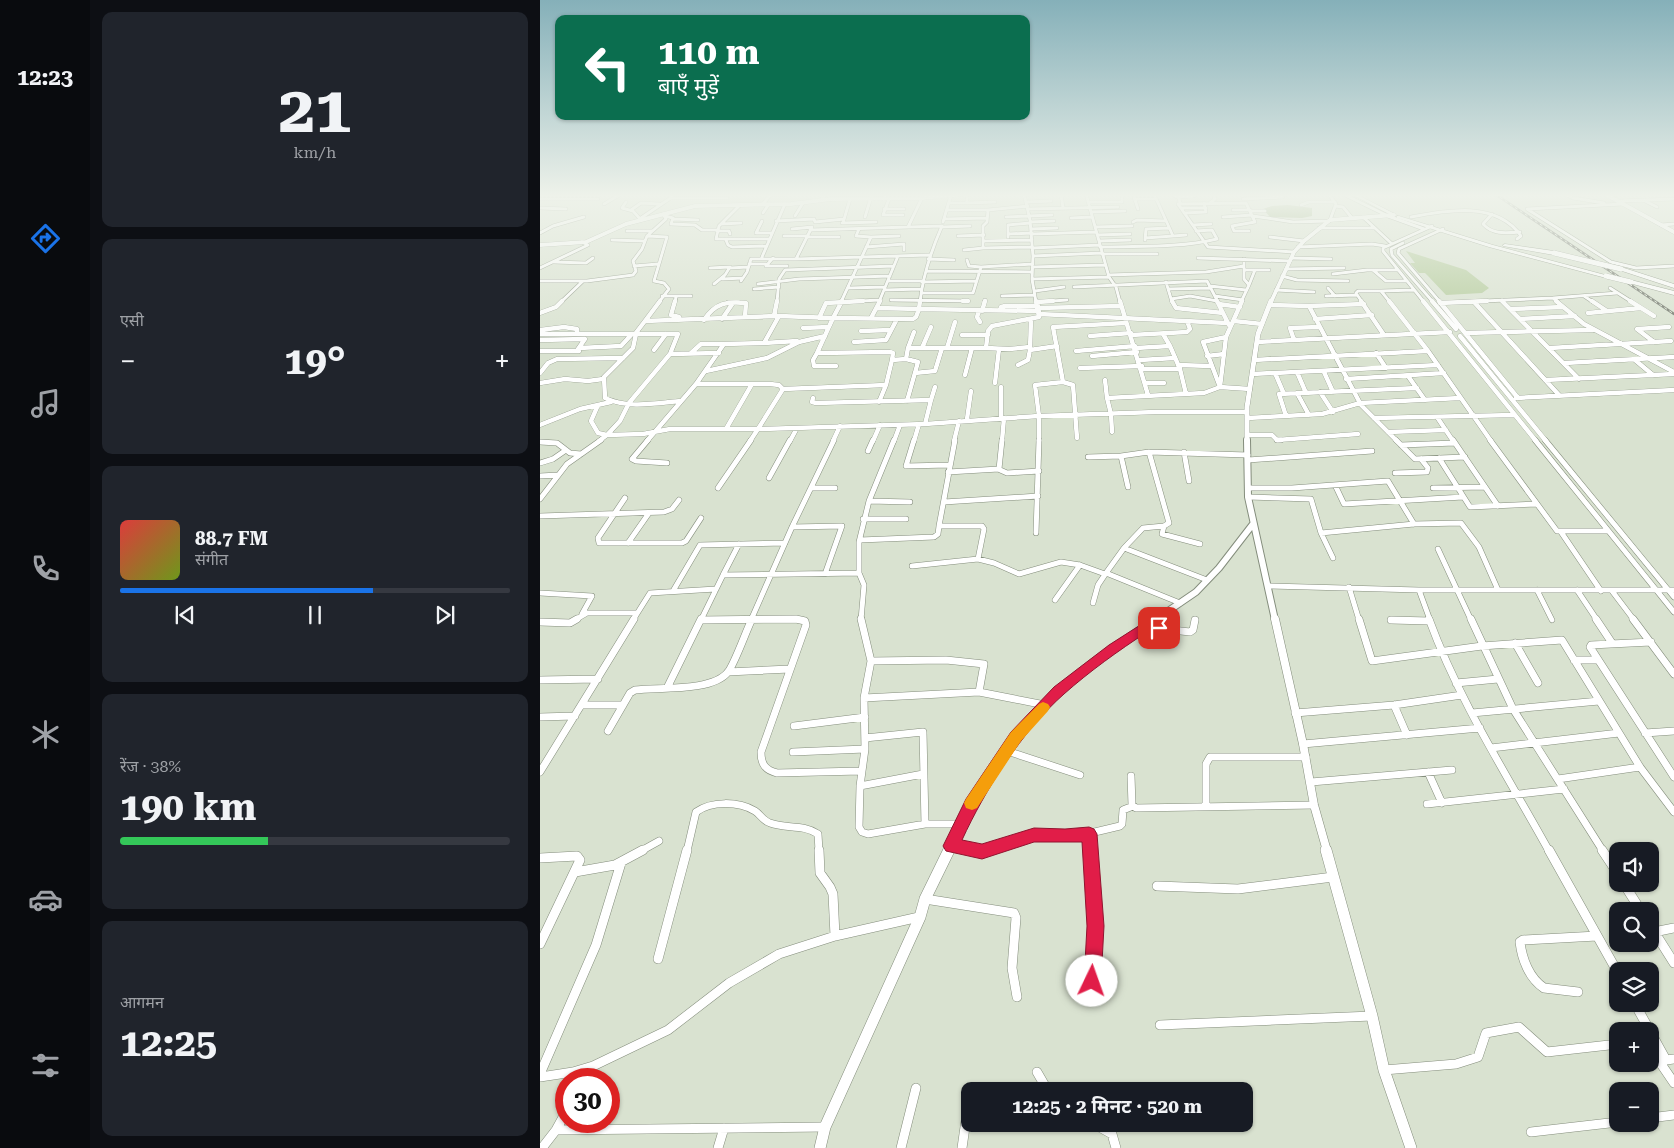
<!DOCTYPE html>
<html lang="hi">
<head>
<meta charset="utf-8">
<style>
  body { margin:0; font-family:"Roboto Serif","Noto Sans Devanagari",serif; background:#20242c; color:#f1f3f6; height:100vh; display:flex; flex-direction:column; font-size:19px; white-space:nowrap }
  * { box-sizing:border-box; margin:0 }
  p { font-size:16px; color:#9ea1a6 }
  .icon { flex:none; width:28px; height:28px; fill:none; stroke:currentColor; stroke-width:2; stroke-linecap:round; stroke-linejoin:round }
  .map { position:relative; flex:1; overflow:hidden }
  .sheet { display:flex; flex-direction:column; gap:12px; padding:12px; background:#0d0f14; width:450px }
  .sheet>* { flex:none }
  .guide { position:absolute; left:15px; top:15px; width:475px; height:105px; border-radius:10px; box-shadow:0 1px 4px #0004; background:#0b6e4f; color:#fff; overflow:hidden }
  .fabs { position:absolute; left:1069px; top:842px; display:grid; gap:10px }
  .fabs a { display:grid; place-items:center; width:50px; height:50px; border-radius:10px; background:#171b24; box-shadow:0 1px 4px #0004; font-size:25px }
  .speed { position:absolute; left:15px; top:1068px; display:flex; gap:10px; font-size:25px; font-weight:700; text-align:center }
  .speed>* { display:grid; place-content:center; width:65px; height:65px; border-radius:50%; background:#171b24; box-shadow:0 1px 4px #0004; line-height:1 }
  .speed .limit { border:8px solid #d22; background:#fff; color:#111 }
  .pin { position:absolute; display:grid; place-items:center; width:42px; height:42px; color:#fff; margin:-21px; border-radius:10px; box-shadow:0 2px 8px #0006 }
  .me { position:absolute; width:55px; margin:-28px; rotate:3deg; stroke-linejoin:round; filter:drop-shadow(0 0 4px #0008) }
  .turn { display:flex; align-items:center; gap:18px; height:105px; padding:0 20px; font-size:22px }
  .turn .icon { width:65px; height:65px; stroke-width:2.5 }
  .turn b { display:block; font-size:35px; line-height:42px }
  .big { font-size:38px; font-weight:700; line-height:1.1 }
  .sheet .tile { flex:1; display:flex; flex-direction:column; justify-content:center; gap:8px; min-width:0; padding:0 18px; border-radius:10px; background:#20242c }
  .sheet .dial { align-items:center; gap:0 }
  .dial b { font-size:65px; line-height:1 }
  .song { display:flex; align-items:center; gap:15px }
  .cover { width:60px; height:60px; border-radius:8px; background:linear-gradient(135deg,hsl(0 70% 55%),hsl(80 70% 35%)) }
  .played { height:5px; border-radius:2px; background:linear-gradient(90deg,#1a73e8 65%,#363941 65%) }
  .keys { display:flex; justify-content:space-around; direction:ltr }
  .heat { display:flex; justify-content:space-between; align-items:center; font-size:28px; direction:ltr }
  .charge { height:8px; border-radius:4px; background:linear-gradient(90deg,#34c759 38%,#363941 0) }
  .trip { position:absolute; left:421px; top:1082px; width:292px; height:50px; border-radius:10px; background:#171b24; box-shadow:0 1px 4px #0004; font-weight:700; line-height:50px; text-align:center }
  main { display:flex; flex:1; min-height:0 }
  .tabs { display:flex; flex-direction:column; width:90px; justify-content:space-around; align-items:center; background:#090b0e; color:#9ea1a6 }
  .tabs .icon { width:35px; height:35px }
  .tabs .on { color:#1a73e8 }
  .tabs b { font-size:22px; color:#f1f3f6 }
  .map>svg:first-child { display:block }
</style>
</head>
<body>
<main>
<nav class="tabs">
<b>12:23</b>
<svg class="icon on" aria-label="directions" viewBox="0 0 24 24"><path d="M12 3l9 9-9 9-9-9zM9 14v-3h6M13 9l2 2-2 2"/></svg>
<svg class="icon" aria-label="music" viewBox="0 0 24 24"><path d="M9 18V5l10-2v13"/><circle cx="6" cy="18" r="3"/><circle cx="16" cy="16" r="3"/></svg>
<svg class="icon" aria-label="phone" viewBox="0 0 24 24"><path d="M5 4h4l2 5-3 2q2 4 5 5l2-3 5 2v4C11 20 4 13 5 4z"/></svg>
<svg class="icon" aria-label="climate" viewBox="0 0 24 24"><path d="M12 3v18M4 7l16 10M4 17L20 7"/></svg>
<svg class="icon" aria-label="car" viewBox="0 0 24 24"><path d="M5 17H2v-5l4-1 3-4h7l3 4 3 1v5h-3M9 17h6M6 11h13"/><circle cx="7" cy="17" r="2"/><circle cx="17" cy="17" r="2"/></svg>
<svg class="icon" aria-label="filters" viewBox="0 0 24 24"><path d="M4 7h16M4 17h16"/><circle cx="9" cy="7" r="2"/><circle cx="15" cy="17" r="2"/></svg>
</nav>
<section class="sheet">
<div class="tile dial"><b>21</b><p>km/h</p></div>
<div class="tile"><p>एसी</p>
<div class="heat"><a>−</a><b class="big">19°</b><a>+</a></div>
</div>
<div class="tile">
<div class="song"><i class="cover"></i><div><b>88.7 FM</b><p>संगीत</p></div></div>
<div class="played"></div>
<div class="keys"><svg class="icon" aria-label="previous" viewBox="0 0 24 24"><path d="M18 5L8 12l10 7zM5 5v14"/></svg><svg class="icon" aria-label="pause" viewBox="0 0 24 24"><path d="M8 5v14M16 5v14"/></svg><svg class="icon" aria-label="next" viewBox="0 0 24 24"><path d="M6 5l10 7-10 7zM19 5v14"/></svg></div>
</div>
<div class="tile"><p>रेंज · 38%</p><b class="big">190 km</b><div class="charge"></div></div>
<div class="tile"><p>आगमन</p><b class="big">12:25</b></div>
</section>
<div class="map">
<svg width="1134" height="1148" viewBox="0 0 1134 1148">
  <rect width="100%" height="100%" fill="#d9e2d0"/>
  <path fill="#b1c997" d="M866,251L926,270L949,288L942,293L906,295L889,277L885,273H879L870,263H875Z"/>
  <path fill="#90aa72" d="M748,205L772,208V216L762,218L730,217L723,209L732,206Z"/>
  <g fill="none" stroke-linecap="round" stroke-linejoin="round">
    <g stroke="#848d7c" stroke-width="4">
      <path id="minor-far4" d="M484,194L490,220L493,256L492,279L496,302
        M521,194L523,208
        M546,194L569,277L576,287L580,302
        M546,194H558
        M593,194L598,209
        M631,194L639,198L640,203L638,204
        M789,194L796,204L790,220
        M803,194L848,216L884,229
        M1024,194L1033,198L1064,203
        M231,195H245
        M638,197L654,196
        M130,198H187
        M0,199H58
        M282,199L285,194
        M344,199L346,194
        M349,199L343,215H363
        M596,199H616
        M703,199L743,197V194
        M1078,201L1134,199
        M1105,201L1117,207
        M86,202L82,208L93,211L101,220
        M486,202L511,201
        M548,202H582V194
        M409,203H427V194
        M427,203L455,202
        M670,203L675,199L673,194
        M64,204L81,194
        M223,204L231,194
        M1083,204L987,209L1071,262L1096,268L1134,266
        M200,205L179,226L176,239H229
        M761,205L769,202H795
        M795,206L803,207L812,218
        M0,208L26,209
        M641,208H666
        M344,209H364
        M488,209L578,207
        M91,210L101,203L119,204
        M407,210H448L447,222L443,226V248L492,247
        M448,210L488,206
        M693,210H710
        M710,211H725
        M551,212L585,211
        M223,213L229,204
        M644,213L666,212L664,203
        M952,214L943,224C953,235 966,233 980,232
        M125,216L133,218L131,224L155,225L162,230H177
        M255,216L263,203
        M713,216L753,222L789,221
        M325,217L332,194
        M466,217L512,215
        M683,217L712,215
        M823,217L851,243
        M871,217C908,210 957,201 981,236L977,239
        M101,218L132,197
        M531,218L552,217
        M133,219L158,220
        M274,219L275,222L304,219
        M404,219L447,218
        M222,221L216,233H231
        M236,221L274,219
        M403,222L411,195
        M490,222L514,221
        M593,222L597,220L626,221
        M302,223L336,222
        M303,223L310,199
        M181,224L201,223
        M653,225L671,224
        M1121,225L1134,224
        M368,227L382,198
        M402,227L430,226
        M555,227L592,226
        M779,228H835
        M252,229L272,227L256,259L389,255
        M491,229L517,228
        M270,230L402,226C391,251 383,275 380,302
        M87,231H112
        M177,231H189L190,234
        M709,231H694L692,226L715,222L706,203L638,204L668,247L754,252
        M0,233L13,226L44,217
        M468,234L492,233
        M492,234L556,232
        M557,235L590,234
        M107,236L127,237L114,281L124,283L129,289L119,302
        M244,236H268
        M418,236L444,235
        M633,236L646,235
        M267,237H299
        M331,237L359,236
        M468,237V225L490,223
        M730,237L764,241
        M605,238L633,236L614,194
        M72,240L104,241
        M186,240L188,245L192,247L227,246
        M605,240L606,229L629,228
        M444,241L492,240
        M559,241L590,240
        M863,243L851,249L852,255L893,302
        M326,247L364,244V250
        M560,247C599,246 639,248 677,239L672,230L656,231
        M758,247L832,244L845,246
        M492,248L560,245
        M424,250L443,248
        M562,254H617
        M493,256L562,253
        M222,257L245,204
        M233,258L226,266H247
        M658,258L750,261
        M751,258L791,259
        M388,259L414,260
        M427,260L429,266L441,267
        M14,262L46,263L53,258
        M209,264H226
        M94,266L118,264
        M493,267L565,265
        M0,268L48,245L42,242
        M170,268L190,267L185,275L174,284
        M190,268L208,267
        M746,269L804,268
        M704,270H729
        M833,270L846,281H867
        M386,271L492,272
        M793,274L827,270H858
        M568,275L666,272L704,266
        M742,276L757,280L808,281
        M182,279L203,278
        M492,279L569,277
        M0,281H47L93,275L96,271L93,261L102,249L107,236L126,219L123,214
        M201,281L207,272L211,259H256
        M348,281H383
        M382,282L437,281
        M626,282L632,302
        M218,284L259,279L350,276
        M709,285L715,270
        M670,286L706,290
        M534,287L667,281L678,302
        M309,288L345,287
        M788,288L795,296
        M1070,288L1092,302
        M214,289L239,287
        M628,289L671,288
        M344,290L381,289
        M736,290L774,292
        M495,291L524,287
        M381,293H433L441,267L493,264
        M122,296H151
        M462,296L495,295
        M675,296L703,300
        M786,296L817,295
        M1044,296L1053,302
        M1013,298L1077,293
        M631,299L650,296L677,301
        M351,300L428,301
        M21,302L43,281
        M135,302L136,297
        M188,302H199
        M237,302L239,279L245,270L354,266
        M301,302L340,300
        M301,302L331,237L316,236L319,229
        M339,302L358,256
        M444,302L445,300
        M497,302L527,300
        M701,302L709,285L704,279V259
        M822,302L816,293L818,291H841
        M850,302L841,291L874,290
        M884,302L843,251V248L892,226
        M900,302L858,253L859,249L903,229
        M918,302L1013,298L1018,302"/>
    </g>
    <g stroke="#848d7c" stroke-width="5">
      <path id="minor-far3" d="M135,301L131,315L139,317
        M380,301L379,309L499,311
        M423,301H428
        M580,301L608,395
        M632,301L636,308L683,313
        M677,301L689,325
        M821,301L844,335
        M849,301L888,351L951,441
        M883,301L996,441
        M892,301L916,329
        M899,301L978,398
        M962,301L1039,379
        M1016,301L1044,324L1134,372
        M1052,301L1067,311
        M1090,301L1114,316
        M497,302L513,301
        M934,302L1019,395
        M900,303L947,301
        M679,304L700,307
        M824,304L769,306L821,405L857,441
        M730,305L769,306
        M337,308L379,309L376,317L373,319L293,318L277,353L350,352L353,353L352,360
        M498,308L581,306
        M970,309L1023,307
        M460,310L461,307L465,306H498
        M439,311L437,317L440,322
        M442,311L445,301
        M0,313L16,307L22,301
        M1048,313L1101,308
        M499,314L687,323
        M234,316L237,301
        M279,318L286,303L323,301
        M331,318L340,301
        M182,319L193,303
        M491,319L490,350L517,346
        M775,319L832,315
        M980,319L1035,316
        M164,320C175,303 187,301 206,303L205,317
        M105,321L120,301
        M694,321L722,324
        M263,328L289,327
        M0,330L24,327L37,329V334
        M321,331L351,330
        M925,333L1053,330
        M0,334H138L130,354L89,403L80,421L67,435L103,434L130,429H218L243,389L346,385
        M95,334L105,321L237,316
        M96,334L93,348L64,377L65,398C88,409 117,403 141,401
        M422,335H448
        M591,335L647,332L650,329L647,321
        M550,336L591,333
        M920,336L1006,441
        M686,337L663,342L680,387L710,389
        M0,340L45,339L38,349
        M754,340L750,328L779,327
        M314,342L346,340L357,319
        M717,342L910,332
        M1114,342L1097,329L1129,327
        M224,343L257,341
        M630,346L640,369L646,394
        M39,348L81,346L92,334
        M368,348L374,332
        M382,348L391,327
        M407,348L415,322
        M446,348L469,349L490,347
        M596,348L630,346L623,334
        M1010,348L1131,341
        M114,350L126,334
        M0,351H39
        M536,351L595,346
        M151,353L161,344H184
        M277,353L273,360L274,366H296
        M836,353L846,368
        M130,354L179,353
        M552,356L597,352
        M667,356L684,354
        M366,359L378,362L367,401
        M600,360L635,358
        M714,360L888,351
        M1095,360L1113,375
        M1025,363L1134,357
        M478,365L488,360L490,350
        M638,365L671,366
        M540,368L602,366
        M602,369H640
        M166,371L227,358L259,342L285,336
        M757,372L766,393
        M784,372L793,392
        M0,373L8,363L17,359L83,358
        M375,373L395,371L402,348
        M735,373L744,394
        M712,374L898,365
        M425,375L432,348
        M868,376L885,400
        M806,379L904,373
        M565,380L567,398
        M1005,380L1134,374
        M0,383L25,379L48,381L63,379
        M455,383L459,349
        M605,383H624
        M156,384H230L239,385L243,389
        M461,387V419
        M780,392L793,412
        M757,393L769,415
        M273,398L272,402L276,403L391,400L385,424
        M976,398L1134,390
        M391,400L395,387
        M339,402L346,385L352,360L366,359L368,348H446L448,331L452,326L499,317L496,301
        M58,405L51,421L58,433L67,435
        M746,416L739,394L877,388
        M897,417L913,441
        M707,418L782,414L820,403L920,398
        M834,418L974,415
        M427,419L431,391
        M0,425L40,409L71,402
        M186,429L212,384
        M572,432L571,414L567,398L664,393L680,387L686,337L702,301
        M848,432L906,430
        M707,435H732L737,440L818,434
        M537,438L533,385L523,382L513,327L586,323
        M59,441L67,435
        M107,441L156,384L184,344L224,343L239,316L293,318L302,301
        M210,441L218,429L385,424L499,416L616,412H707
        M250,441L257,428
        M293,441L300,426
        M333,441L340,425
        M354,441L360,425
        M374,441L379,424
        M414,441L419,421
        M462,441L464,418
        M499,441V416L495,385L523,382"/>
    </g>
    <g stroke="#848d7c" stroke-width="6">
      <path id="minor-far2" d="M108,440L92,459L96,461L127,463
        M374,440L366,466L409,465
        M415,440L399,526H442L444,529L438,559
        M737,440H741
        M856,440L875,459L925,457
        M913,440L958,506
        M950,440L1017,531H1068
        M995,440L1134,612
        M1005,440L1134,597
        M0,442L17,443L30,453L41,454
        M861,445L915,443
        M328,451L333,440
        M644,452L649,481
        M548,457L581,456
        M899,458L930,507L997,504
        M708,460L832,451
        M0,463L13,459L26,450
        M458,469L467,473L499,471
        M408,472L459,469L462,440
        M855,473L887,472L888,468L881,459
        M0,476L18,475
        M229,478L250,440
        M795,485L804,504L923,497
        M588,487L581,456L609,452
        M178,488L211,440
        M272,488H295
        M708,488H752L848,481L874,524
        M893,488L944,487
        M708,497L771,499L781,533L874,524L921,523L939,547L958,590
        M85,498L58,538L59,543H142L146,541L161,518
        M0,499L27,464L61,440
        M329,501L370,502
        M404,502L498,496
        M0,516L124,512L132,509L139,500
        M323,519H366
        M624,526L622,534L660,544
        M252,527L302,526L285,574
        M1021,532L1061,591
        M496,533L499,440
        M781,533L793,558
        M320,540L394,537L398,534L399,526
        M88,543L109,513
        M584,548L667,580
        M898,549L931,620
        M372,566L438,559L454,563L479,574L521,562L540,565L565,574
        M183,575L199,544
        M728,586L879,590H1134
        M809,587L819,620
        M879,590L890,620
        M997,590L1012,620
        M1037,590L1057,620
        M133,591L160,545L245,543
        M1072,591L1094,620
        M0,593L52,596L42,614
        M515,600L540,565
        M553,603L558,585L566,573
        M640,603L566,573L584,548L603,528L624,526L629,523L609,452L708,455
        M35,620L47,613H97
        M93,620L110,593L176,589
        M161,620L183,575L319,573
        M171,620H260
        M211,620L252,527L294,440
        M321,620L324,585L319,573V542L329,501L354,440"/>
    </g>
    <g stroke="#848d7c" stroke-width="8">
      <path id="minor-far1" d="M321,619L331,661L324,698L325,749L320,786L319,827L322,832L328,834L385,824H422
        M819,619L832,661L942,646L1022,640L1100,767L1134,812
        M889,619C919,701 967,775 1009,851
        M931,619L973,709L1063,851
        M1056,619L1072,643
        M1093,619L1134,674
        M161,620L256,619L265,621L266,625L221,752C221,764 225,770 237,773L321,771
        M851,620L889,621
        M0,622L30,623L37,619
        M605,627L650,632L653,630L655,620
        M1111,642L1051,645L1050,647L1134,777
        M975,643L998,683
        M1034,660H1057
        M188,672L250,669
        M0,680L58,679
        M916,683L958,679
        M127,688L161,619
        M439,692L505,705
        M324,698L439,692L444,664L406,660L331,661
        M42,705H83
        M854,705L867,735
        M755,713L854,705L922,695
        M932,713L1059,701
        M0,717L35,716
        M254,726L325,717
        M68,731L90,693L95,690C119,687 172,692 188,672C195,663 206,631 212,619
        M1105,733L1134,731
        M325,738L383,732L385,824
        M763,744L940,728
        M951,748L1079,733
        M467,751L540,775
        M253,752L325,749
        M0,772L94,619
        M888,772L902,803
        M591,776L592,805L596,808L774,805
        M1018,779L1100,767
        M771,782L912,770
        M320,786L383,774
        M887,804L1024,789
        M666,806V764L670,757H766
        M549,834L550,851
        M411,846L441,851
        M101,851L119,841
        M147,851L156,812C171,801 198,801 215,811C220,814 223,821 230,823C246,829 263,824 278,834L279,851
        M443,851L494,835L538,836L580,826L582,824L583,810L593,806"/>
    </g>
    <g stroke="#848d7c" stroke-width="10">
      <path id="minor" d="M279,850L280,873L290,887L293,894L295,936
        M433,850H447
        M550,850L555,926L553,981
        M1009,850L1078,973
        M1062,850L1078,874
        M0,858L37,856L40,860L0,944
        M35,872L75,865L103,850
        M1084,884L1101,911
        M617,886L698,889L793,877
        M385,899L474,913L476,918L472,968L477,997
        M1110,925L1134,963
        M1114,932L1134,928
        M118,959L147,850
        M1038,992L1004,988C989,978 982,959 980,942L983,940L1057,936
        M1095,1004L1126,1060
        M620,1025L832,1016
        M1110,1056L1119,1061L1134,1059
        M1119,1061L1134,1083
        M844,1070L916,1064L938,1057L946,1033L979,1027L1007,1052L1078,1044
        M497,1072L508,1091
        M0,1074L56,945L81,863
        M0,1077L33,1072L53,1066L128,1030L189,983L239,954L295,936L379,917
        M45,1079L53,1066
        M1110,1118L1134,1115
        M554,1124L572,1134L576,1148
        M16,1130L285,1127
        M991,1132L1078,1122
        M2,1148L16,1130L26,1112
        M178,1148L184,1128
        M361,1148L376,1088
        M422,1148L430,1092"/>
    </g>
    <g stroke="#848d7c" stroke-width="4.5">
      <path id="tertiary-far4" d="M1065,194L1134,232
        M0,245L46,242L86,224L155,206L251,204L291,199L382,198L423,194
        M731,302L754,252L764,241L790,220L854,215"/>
    </g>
    <g stroke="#848d7c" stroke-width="5.5">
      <path id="tertiary-far3" d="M707,441V407L718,334L731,301"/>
    </g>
    <g stroke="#848d7c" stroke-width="8">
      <path id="tertiary-far2" d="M707,440L708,497L735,620
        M615,620L656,592L679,568L713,524"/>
    </g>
    <g stroke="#848d7c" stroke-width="9">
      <path id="tertiary-far1" d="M735,619L763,744L774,805L787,851
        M409,851C437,793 470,735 518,691C548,664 583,641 617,619"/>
    </g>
    <g stroke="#848d7c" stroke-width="12">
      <path id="tertiary" d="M786,850L832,1016L844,1070L871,1148
        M280,1148L285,1127L380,917L385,899L409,850"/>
    </g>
    <g stroke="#848d7c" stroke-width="1">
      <path id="trunk" d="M811,194H816L855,214L851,215Z
        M859,216L953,245L1069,276L1066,278L949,247L857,218V216Z
        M965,244L1014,251L1017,253L1014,255L963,246V245Z
        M1081,267L1134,284V288L1079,270L1078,269Z
        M1091,280L1134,291V295L1089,283V281Z"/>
    </g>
    <use href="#minor-far4" stroke="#fff" stroke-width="3"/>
    <use href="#minor-far3" stroke="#fff" stroke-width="4.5"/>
    <use href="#minor-far2" stroke="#fff" stroke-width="5"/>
    <use href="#minor-far1" stroke="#fff" stroke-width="7"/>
    <use href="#minor" stroke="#fff" stroke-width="9"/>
    <use href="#tertiary-far4" stroke="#fff" stroke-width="4"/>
    <use href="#tertiary-far3" stroke="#fff" stroke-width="5"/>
    <use href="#tertiary-far2" stroke="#fff" stroke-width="6"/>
    <use href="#tertiary-far1" stroke="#fff" stroke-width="8"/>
    <use href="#tertiary" stroke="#fff" stroke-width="11"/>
    <use href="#trunk" fill="#fff" fill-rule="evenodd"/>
    <g stroke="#696e63" stroke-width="2.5">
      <path id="rail" d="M955,194L1134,314"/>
    </g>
    <use href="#rail" stroke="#e6efdd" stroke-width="1" stroke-dasharray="3" stroke-linecap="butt"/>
    <g stroke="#848d7c" stroke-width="5.5" stroke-linecap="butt">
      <path id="trunk-bridge" d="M1014,253L1081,269
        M1066,276L1091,282"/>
    </g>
    <use href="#trunk-bridge" stroke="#fff" stroke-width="5"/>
  </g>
  <linearGradient id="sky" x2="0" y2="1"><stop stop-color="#85b0b9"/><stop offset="0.55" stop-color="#eef2ea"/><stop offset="1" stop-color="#eef2ea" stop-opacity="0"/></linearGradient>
  <rect width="1134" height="355" fill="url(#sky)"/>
  <path fill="#e11d48" stroke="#92132f" d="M605,622L623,625L625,628L623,632H607C578,651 550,671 524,694C482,731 445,790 422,840L442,844L494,828L525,829L549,827L554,829L557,834L564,926L561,981L559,987L552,990L546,987L544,981L547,926L542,842H494L442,859L406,851L403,846L426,799L471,732L514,687L569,645Z"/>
  <path fill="#f59e0b" d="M503,702L508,704L510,707L508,711L481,741L437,808L432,810L426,808L424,803L426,799L471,732L499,704Z"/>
</svg>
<div class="fabs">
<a><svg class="icon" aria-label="sound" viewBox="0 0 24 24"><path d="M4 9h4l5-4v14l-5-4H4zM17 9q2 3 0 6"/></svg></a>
<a><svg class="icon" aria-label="search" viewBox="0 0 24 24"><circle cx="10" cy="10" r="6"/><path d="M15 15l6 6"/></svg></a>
<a><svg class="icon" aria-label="layers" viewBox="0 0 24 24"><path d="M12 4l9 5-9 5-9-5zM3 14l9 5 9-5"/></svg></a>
<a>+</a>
<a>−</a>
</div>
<div class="speed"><div class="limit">30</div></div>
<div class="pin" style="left:619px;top:628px;background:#d93025"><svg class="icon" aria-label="arrive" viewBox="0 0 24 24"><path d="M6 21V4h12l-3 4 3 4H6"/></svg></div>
<svg class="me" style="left:552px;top:981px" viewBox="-20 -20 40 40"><circle r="19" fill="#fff"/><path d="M0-13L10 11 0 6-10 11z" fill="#e11d48"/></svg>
<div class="trip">12:25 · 2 मिनट · 520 m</div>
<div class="guide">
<div class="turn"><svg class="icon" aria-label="left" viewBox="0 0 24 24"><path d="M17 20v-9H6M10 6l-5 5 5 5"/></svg><div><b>110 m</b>बाएँ मुड़ें</div></div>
</div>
</div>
</main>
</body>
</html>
